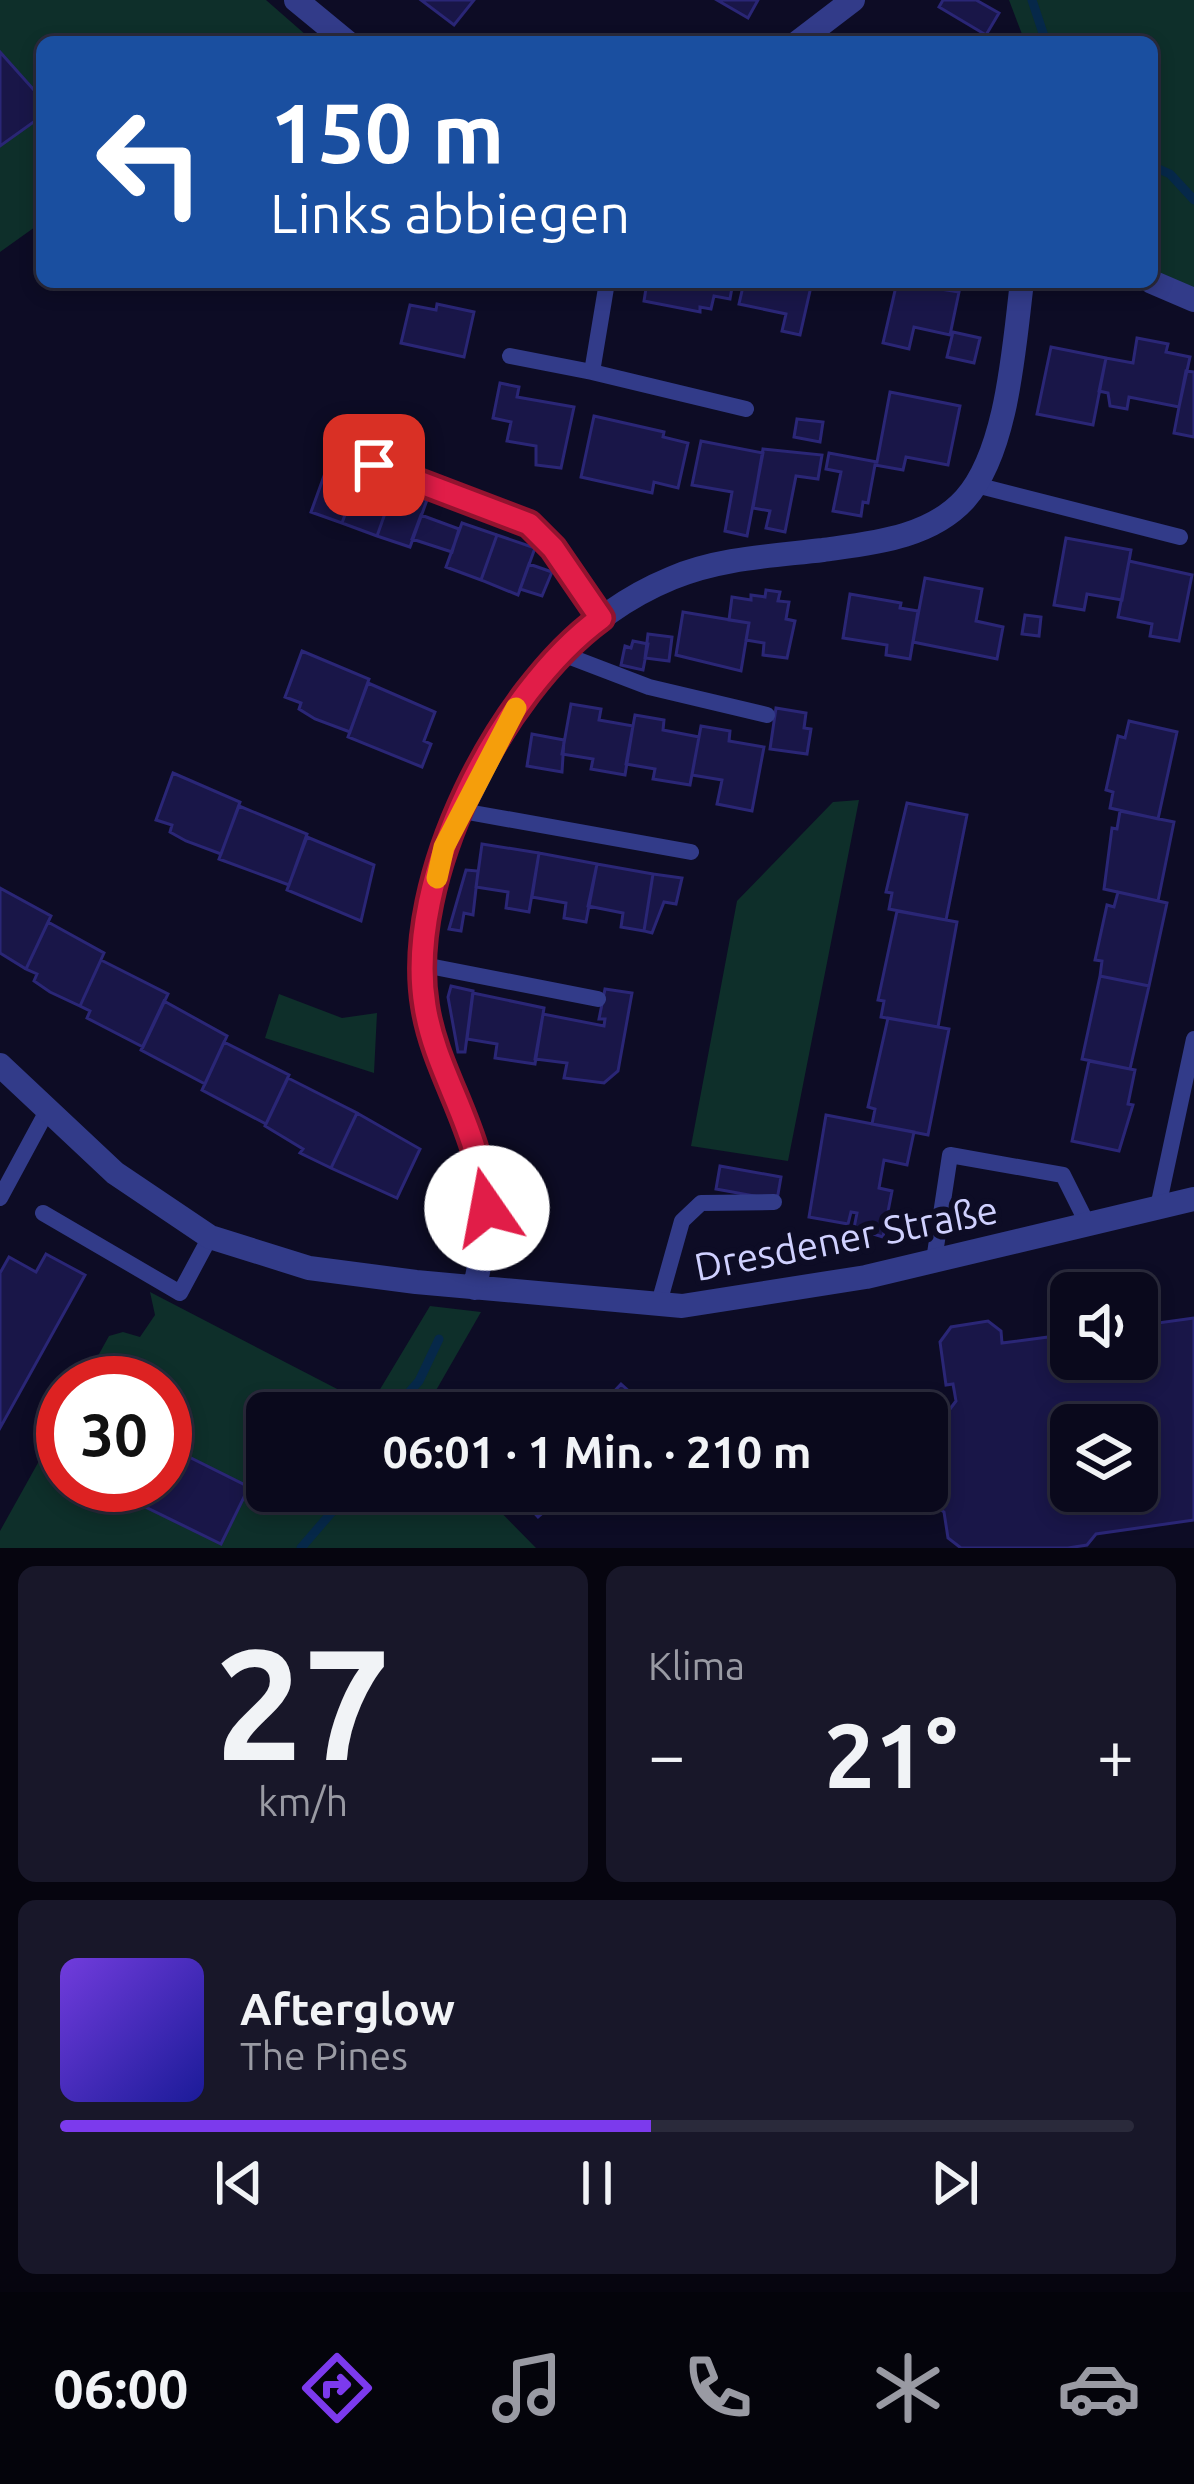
<!DOCTYPE html>
<html lang="de">
<head>
<meta charset="utf-8">
<style>
  body { margin:0; font-family:Ubuntu,sans-serif; background:#181729; color:#f1f3f6; height:100vh; display:flex; flex-direction:column; font-size:45px; white-space:nowrap }
  * { box-sizing:border-box; margin:0 }
  p { font-size:39px; color:#999aa3 }
  .icon { flex:none; width:66px; height:66px; fill:none; stroke:currentColor; stroke-width:2; stroke-linecap:round; stroke-linejoin:round }
  .map { position:relative; height:1548px; overflow:hidden }
  .sheet { display:flex; flex-direction:column; gap:18px; padding:18px; background:#06050f; flex:1 }
  .sheet>* { flex:none }
  .guide { position:absolute; left:36px; top:36px; width:1122px; height:252px; border-radius:18px; box-shadow:0 6px 18px #0003,0 0 0 3px #2a2a3b; background:#1a4fa0; color:#fff; overflow:hidden }
  .tools { position:absolute; left:1050px; top:1272px; display:grid; gap:24px }
  .tools a { display:grid; place-items:center; width:108px; height:108px; border-radius:18px; background:#0a091c; box-shadow:0 6px 18px #0003,0 0 0 3px #2a2a3b; font-size:60px }
  .speed { position:absolute; left:36px; top:1356px; display:flex; gap:24px; font-size:60px; font-weight:700; text-align:center }
  .speed>* { display:grid; place-content:center; width:156px; height:156px; border-radius:50%; background:#0a091c; box-shadow:0 6px 18px #0003,0 0 0 3px #2a2a3b; line-height:1 }
  .speed .limit { border:18px solid #d22; background:#fff; color:#111 }
  .pin { position:absolute; display:grid; place-items:center; width:102px; height:102px; color:#fff; margin:-51px; border-radius:24px; box-shadow:0 6px 18px #0006 }
  .me { position:absolute; width:132px; margin:-66px; rotate:348deg; stroke-linejoin:round; filter:drop-shadow(0 0 9px #0008) }
  .turn { display:flex; align-items:center; gap:42px; height:252px; padding:0 36px; font-size:54px }
  .turn .icon { width:156px; height:156px; stroke-width:2.5 }
  .turn b { display:block; font-size:84px; line-height:102px }
  .big { font-size:90px; font-weight:700; line-height:1.1 }
  .sheet .widget { flex:1; display:flex; flex-direction:column; justify-content:center; gap:18px; min-width:0; padding:0 42px; border-radius:18px; background:#181729 }
  .sheet .dial { align-items:center; gap:0 }
  .dial b { font-size:156px; line-height:1 }
  .song { display:flex; align-items:center; gap:36px }
  .cover { width:144px; height:144px; border-radius:18px; background:linear-gradient(135deg,hsl(260 70% 55%),hsl(240 70% 35%)) }
  .played { height:12px; border-radius:6px; background:linear-gradient(90deg,#7c3aed 55%,#2a2a3b 55%) }
  .keys { display:flex; justify-content:space-around; direction:ltr }
  .heat { display:flex; justify-content:space-between; align-items:center; font-size:66px; direction:ltr }
  .sheet .tiles { flex:1; display:grid; gap:18px; grid-template-columns:1fr 1fr }
  .widget:last-child { grid-column:span 2 }
  .trip { position:absolute; left:246px; top:1392px; width:702px; height:120px; border-radius:18px; background:#0a091c; box-shadow:0 6px 18px #0003,0 0 0 3px #2a2a3b; font-weight:700; line-height:120px; text-align:center }
  .tab-bar { display:flex; height:192px; justify-content:space-around; align-items:center; background:#04040b; color:#999aa3 }
  .tab-bar .icon { width:84px; height:84px }
  .tab-bar .current { color:#7c3aed }
  .tab-bar b { font-size:54px; color:#f1f3f6 }
  .map>svg:first-child { display:block }
</style>
</head>
<body>
<div class="map">
<svg width="1194" height="1548" viewBox="0 0 1194 1548">
  <rect width="100%" height="100%" fill="#0d0c25"/>
  <path fill="#0e2f2a" d="M0,0H266L306,35L296,42H42V222L0,252Z
    M1009,0H1194V289L1152,269V42H1025Z
    M859,800L788,1161L691,1146L737,901L833,802Z
    M279,994L342,1018L377,1013L374,1073L265,1038Z
    M150,1292L370,1406L430,1306L481,1312L423,1413H267V1491H480L536,1548H0V1531L63,1418V1485H165V1383H83L109,1336L123,1332L140,1337L155,1315Z"/>
  <g fill="none" stroke-linecap="round" stroke-linejoin="round">
    <path stroke="#062849" stroke-width="9" d="M1032,0L1046,42
      M1152,166L1170,174L1194,200
      M391,1413L419,1381L439,1339
      M301,1548L350,1491"/>
  </g>
  <path fill="#191648" stroke="#2a2676" stroke-width="3" fill-rule="evenodd" d="M421,0H474L454,25Z
    M717,0H758L748,18Z
    M943,0H976L999,13L986,35L939,7Z
    M0,52L42,99V116L0,146Z
    M647,282H733L730,299L714,296L711,309L700,307V312L644,301Z
    M744,282H812L800,335L782,331L786,314L739,304Z
    M897,282L959,292L950,335L914,327L909,349L883,343Z
    M437,304L474,312L464,357L401,343L410,305L436,310Z
    M953,332L980,338L974,363L947,357Z
    M1137,338L1168,344L1166,352L1190,357L1179,407L1129,397L1127,409L1110,406L1108,393L1099,391L1106,358L1133,363Z
    M1051,347L1106,358L1093,425L1037,414Z
    M1186,371L1194,372V437L1174,433Z
    M500,383L519,387L517,397L574,407L561,468L536,465V446L507,441L511,422L493,418Z
    M890,392L960,406L948,465L906,457L903,470L875,465L868,503L863,502L861,516L833,511L841,472L826,469L829,453L877,462Z
    M594,416L664,432L663,437L688,443L678,488L654,482L652,493L581,477Z
    M797,419L823,422L820,442L794,437Z
    M701,441L763,453L747,536L725,531L732,492L692,485Z
    M763,449L822,455L818,479L796,476L785,532L766,528L770,511L753,508Z
    M328,465L359,476L342,523L311,512Z
    M359,476L394,488L377,536L342,523Z
    M394,488L427,500L410,547L377,536Z
    M421,515L459,529L452,552L412,539Z
    M462,523L497,535L481,580L446,567Z
    M497,535L535,548L518,595L481,580Z
    M1066,538L1131,550L1122,600L1087,594L1084,610L1054,605Z
    M1129,561L1192,575L1179,641L1150,636L1152,624L1118,617Z
    M529,564L552,572L542,596L520,589Z
    M925,578L982,589L976,621L1003,627L997,659L913,642Z
    M766,590L780,592L778,601L789,602L786,619L795,621L787,658L763,655L764,643L746,640L749,623L729,620L732,597L751,600V595L765,597Z
    M850,594L901,603L900,608L918,611L910,659L886,655L887,645L843,638Z
    M683,612L749,623L741,671L676,655Z
    M1025,615L1041,617L1039,636L1022,634Z
    M648,634L672,637L669,661L645,658Z
    M633,641L648,644L643,670L621,665L625,646L631,648Z
    M302,651L369,679L350,732L315,719L299,709L301,703L285,697Z
    M368,683L435,712L424,741L431,744L422,767L348,737Z
    M571,704L601,709L599,720L633,726L625,775L591,769L593,759L562,754Z
    M776,708L806,713L804,728L811,729L807,754L770,749Z
    M635,715L664,720L663,730L699,737L690,785L653,779L655,769L626,764Z
    M1129,721L1177,732L1158,819L1110,808L1113,792L1106,790L1118,736L1125,738Z
    M701,726L730,731L729,741L764,747L752,811L717,804L722,780L692,775Z
    M532,734L564,740L562,772L527,766Z
    M173,773L240,802L221,854L186,841L170,832L172,825L156,820Z
    M907,803L967,815L946,920L889,909L892,893L886,892Z
    M239,806L307,834L289,885L219,859Z
    M1120,811L1174,822L1158,901L1104,889L1112,828L1117,829Z
    M307,837L374,865L361,921L287,890Z
    M482,844L539,853L529,912L506,908L508,892L476,887Z
    M539,853L597,864L586,922L564,918L566,903L532,897Z
    M597,864L653,874L644,931L621,927L623,913L588,906Z
    M466,870L478,871L473,915L464,913L461,931L449,929Z
    M653,874L682,878L676,904L664,902L652,933L644,931Z
    M0,888L51,916L26,969L0,953Z
    M1118,892L1167,903L1149,986L1100,976L1102,961L1095,960L1107,905L1114,907Z
    M897,911L957,922L938,1027L881,1017L884,1001L878,1000Z
    M48,922L104,953L80,1006L50,992L34,981L37,974L26,969Z
    M101,960L168,994L143,1047L87,1018L90,1011L80,1006Z
    M1100,976L1149,986L1130,1069L1082,1059Z
    M451,986L473,991L465,1052H458L448,997Z
    M605,989L632,993L618,1071L604,1083L564,1078L567,1063L535,1059L543,1014L604,1026L605,1019H599Z
    M473,993L544,1008L535,1064L495,1058L497,1044L467,1039Z
    M164,1001L227,1036L205,1084L141,1050Z
    M888,1018L949,1029L928,1135L872,1124L875,1109L868,1107Z
    M224,1042L289,1075L266,1124L202,1090Z
    M1089,1061L1135,1070L1128,1104L1133,1105L1119,1151L1072,1141Z
    M288,1078L357,1113L331,1168L300,1153L303,1149L265,1126Z
    M357,1113L420,1149L397,1198L331,1168Z
    M826,1115L914,1132L907,1165L884,1160L879,1188L892,1191L883,1237L854,1228L857,1213L851,1212L848,1224L809,1217Z
    M720,1166L781,1177L777,1200L716,1189Z
    M46,1254L85,1275L0,1428V1273L9,1257L36,1272Z
    M1194,1318V1520L1096,1534L1087,1545L1068,1548H961L948,1538L944,1512L915,1491H927V1470L936,1458L932,1433L956,1401L953,1384L946,1385L940,1342L951,1327L988,1321L1001,1331L1002,1343L1063,1335L1068,1328L1071,1359H1137L1139,1319L1144,1325ZM1071,1425H1137V1491H1071Z
    M621,1384L651,1411L649,1413H594Z
    M165,1445L249,1487L221,1544L123,1496L128,1485H165Z
    M514,1491H568L538,1517Z"/>
  <g fill="none" stroke-linecap="round" stroke-linejoin="round">
    <path stroke="#323b89" stroke-width="16" d="M510,356L592,372L607,282
      M592,372L746,409
      M374,465L528,524L553,548L601,618
      M976,485L1180,537
      M560,653L649,687L767,715
      M462,811L691,852
      M424,965L598,999
      M0,1198L47,1111
      M1158,1207L1194,1039
      M43,1213L180,1293L210,1237
      M934,1260L950,1155L1063,1175L1088,1225
      M659,1303L682,1221L701,1203L774,1202"/>
    <path stroke="#323b89" stroke-width="24" d="M296,0L347,42
      M798,42L853,0
      M1152,282L1194,300
      M0,1065L115,1173L210,1237L309,1268L416,1282L682,1306L866,1277L1194,1199
      M475,1288C479,1263 488,1233 487,1208C485,1159 458,1114 442,1070C416,998 419,920 444,848C452,825 466,803 476,782C520,693 577,617 672,578C719,558 773,556 823,550C872,543 930,538 965,499C1008,451 1014,345 1022,282"/>
  </g>
  <g fill="none" stroke-linecap="round" stroke-linejoin="round">
    <g stroke="#92132f" stroke-width="30">
      <path id="route" d="M374,465L529,524L553,548L601,618C500,692 404,879 425,1006C433,1058 462,1104 476,1154C481,1171 484,1190 487,1208"/>
    </g>
    <use href="#route" stroke="#e11d48" stroke-width="21"/>
    <path stroke="#f59e0b" stroke-width="21" d="M437,878L444,847L516,708"/>
  </g>
  <g text-anchor="middle" stroke-width="12" stroke-linejoin="round" paint-order="stroke">
    <g font-size="39" fill="#d0d1ff" stroke="#0d0c25">
      <text transform="translate(846 1238) rotate(-11)" y="14">Dresdener Straße</text>
    </g>
  </g>
</svg>
<div class="tools">
<a><svg class="icon" aria-label="sound" viewBox="0 0 24 24"><path d="M4 9h4l5-4v14l-5-4H4zM17 9q2 3 0 6"/></svg></a>
<a><svg class="icon" aria-label="layers" viewBox="0 0 24 24"><path d="M12 4l9 5-9 5-9-5zM3 14l9 5 9-5"/></svg></a>
</div>
<div class="speed"><div class="limit">30</div></div>
<div class="pin" style="left:374px;top:465px;background:#d93025"><svg class="icon" aria-label="arrive" viewBox="0 0 24 24"><path d="M6 21V4h12l-3 4 3 4H6"/></svg></div>
<svg class="me" style="left:487px;top:1208px" viewBox="-20 -20 40 40"><circle r="19" fill="#fff"/><path d="M0-13L10 11 0 6-10 11z" fill="#e11d48"/></svg>
<div class="trip">06:01 · 1 Min. · 210 m</div>
<div class="guide">
<div class="turn"><svg class="icon" aria-label="left" viewBox="0 0 24 24"><path d="M17 20v-9H6M10 6l-5 5 5 5"/></svg><div><b>150 m</b>Links abbiegen</div></div>
</div>
</div>
<section class="sheet">
<div class="tiles">
<div class="widget dial"><b>27</b><p>km/h</p></div>
<div class="widget"><p>Klima</p>
<div class="heat"><a>−</a><b class="big">21°</b><a>+</a></div>
</div>
<div class="widget">
<div class="song"><i class="cover"></i><div><b>Afterglow</b><p>The Pines</p></div></div>
<div class="played"></div>
<div class="keys"><svg class="icon" aria-label="previous" viewBox="0 0 24 24"><path d="M18 5L8 12l10 7zM5 5v14"/></svg><svg class="icon" aria-label="pause" viewBox="0 0 24 24"><path d="M8 5v14M16 5v14"/></svg><svg class="icon" aria-label="next" viewBox="0 0 24 24"><path d="M6 5l10 7-10 7zM19 5v14"/></svg></div>
</div>
</div>
</section>
<nav class="tab-bar">
<b>06:00</b>
<svg class="icon current" aria-label="directions" viewBox="0 0 24 24"><path d="M12 3l9 9-9 9-9-9zM9 14v-3h6M13 9l2 2-2 2"/></svg>
<svg class="icon" aria-label="music" viewBox="0 0 24 24"><path d="M9 18V5l10-2v13"/><circle cx="6" cy="18" r="3"/><circle cx="16" cy="16" r="3"/></svg>
<svg class="icon" aria-label="phone" viewBox="0 0 24 24"><path d="M5 4h4l2 5-3 2q2 4 5 5l2-3 5 2v4C11 20 4 13 5 4z"/></svg>
<svg class="icon" aria-label="climate" viewBox="0 0 24 24"><path d="M12 3v18M4 7l16 10M4 17L20 7"/></svg>
<svg class="icon" aria-label="car" viewBox="0 0 24 24"><path d="M5 17H2v-5l4-1 3-4h7l3 4 3 1v5h-3M9 17h6M6 11h13"/><circle cx="7" cy="17" r="2"/><circle cx="17" cy="17" r="2"/></svg>
</nav>
</body>
</html>
